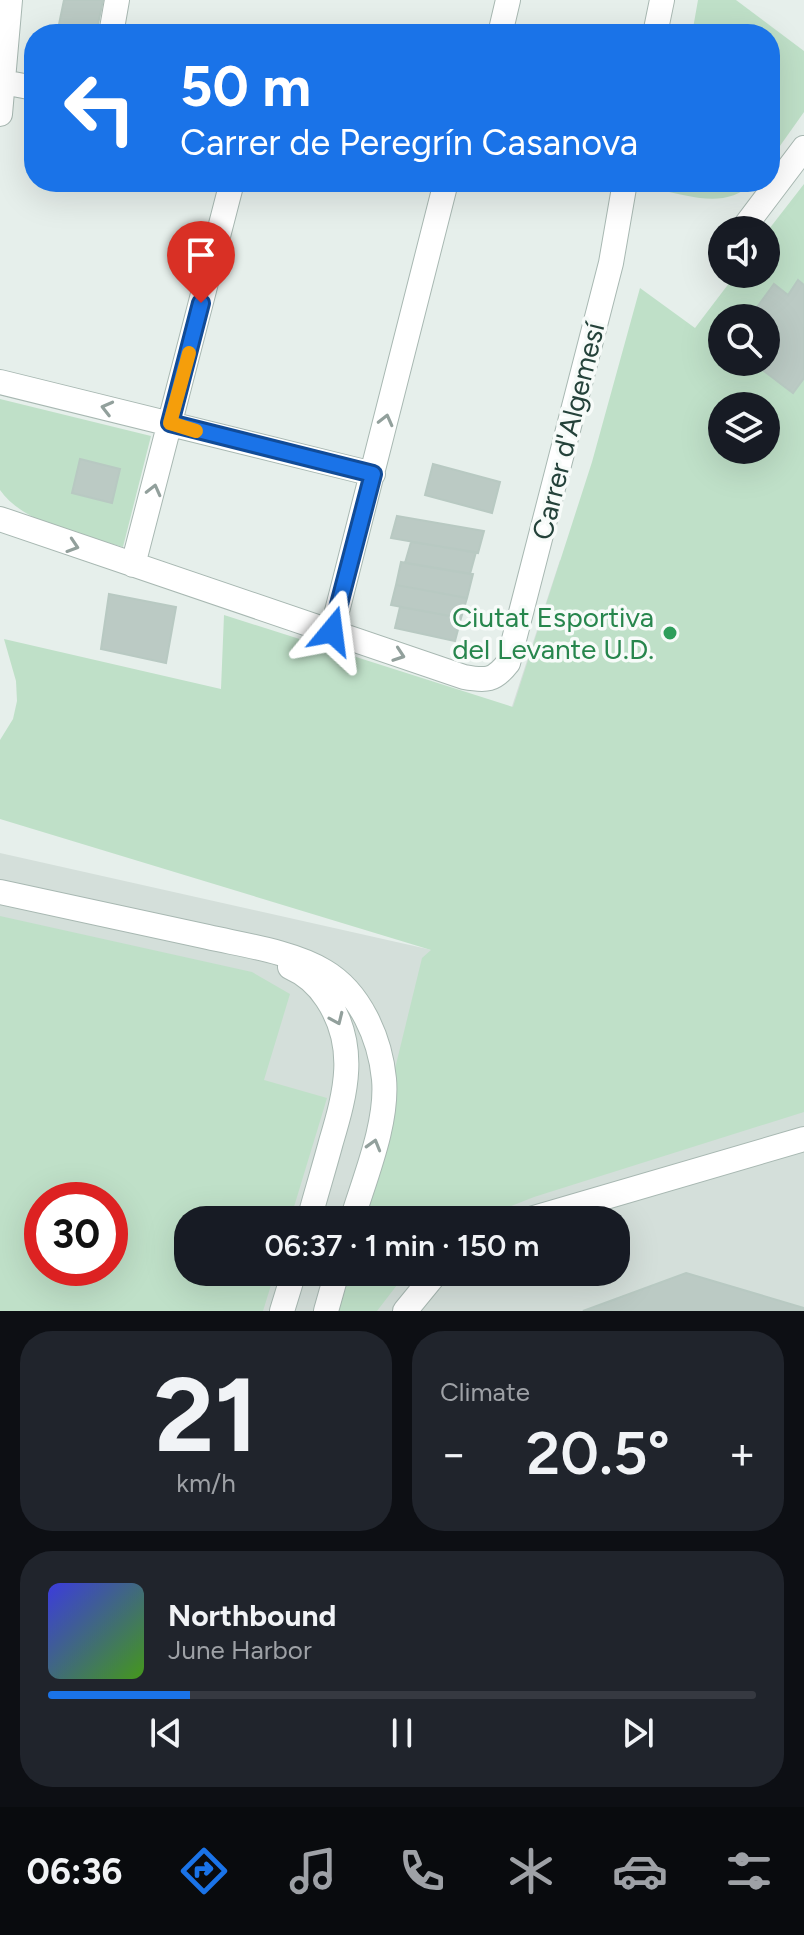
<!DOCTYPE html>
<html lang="en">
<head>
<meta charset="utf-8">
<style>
  body { margin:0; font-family:Figtree,sans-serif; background:#20242c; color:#f1f3f6; height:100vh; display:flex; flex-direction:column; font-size:30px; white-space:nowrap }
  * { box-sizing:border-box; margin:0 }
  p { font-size:26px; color:#9ea1a6 }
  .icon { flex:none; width:44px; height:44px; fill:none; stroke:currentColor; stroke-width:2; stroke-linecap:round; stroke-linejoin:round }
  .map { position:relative; height:1311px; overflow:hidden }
  .panel { display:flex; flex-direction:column; gap:20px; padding:20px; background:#0d0f14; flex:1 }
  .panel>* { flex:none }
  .top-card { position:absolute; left:24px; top:24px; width:756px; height:168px; border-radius:32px; box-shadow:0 8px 32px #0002; background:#1a73e8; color:#fff; overflow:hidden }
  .fabs { position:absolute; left:708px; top:216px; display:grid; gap:16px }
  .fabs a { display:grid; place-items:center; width:72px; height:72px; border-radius:50%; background:#171b24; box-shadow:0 8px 32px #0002; font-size:40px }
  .speed { position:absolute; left:24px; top:1182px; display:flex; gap:16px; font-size:40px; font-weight:700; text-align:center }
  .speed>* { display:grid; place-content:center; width:104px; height:104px; border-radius:50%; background:#171b24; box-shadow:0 8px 32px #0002; line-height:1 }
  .speed .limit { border:12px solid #d22; background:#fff; color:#111 }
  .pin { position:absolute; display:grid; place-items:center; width:68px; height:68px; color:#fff; margin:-82px -34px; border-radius:50% 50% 50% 0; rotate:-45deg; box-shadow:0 0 8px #0007 }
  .pin .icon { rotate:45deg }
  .me { position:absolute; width:88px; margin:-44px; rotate:16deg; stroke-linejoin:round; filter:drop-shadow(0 0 6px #0008) }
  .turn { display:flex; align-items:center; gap:28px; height:168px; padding:0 24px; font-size:36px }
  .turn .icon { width:104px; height:104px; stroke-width:2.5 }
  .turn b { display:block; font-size:56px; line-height:68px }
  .big { font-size:60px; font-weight:600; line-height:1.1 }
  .panel .tile { flex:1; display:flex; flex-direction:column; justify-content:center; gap:12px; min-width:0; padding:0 28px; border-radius:32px; background:#20242c }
  .panel .dial { align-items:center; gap:0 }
  .dial b { font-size:104px; line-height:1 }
  .song { display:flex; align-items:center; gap:24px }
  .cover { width:96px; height:96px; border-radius:12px; background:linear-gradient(135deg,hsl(240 70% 55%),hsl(100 70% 35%)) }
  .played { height:8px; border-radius:4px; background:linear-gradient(90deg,#1a73e8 20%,#363941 20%) }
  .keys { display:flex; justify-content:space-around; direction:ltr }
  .heat { display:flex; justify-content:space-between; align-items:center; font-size:44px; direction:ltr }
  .panel .tiles { flex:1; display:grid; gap:20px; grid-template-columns:1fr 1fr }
  .tile:last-child { grid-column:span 2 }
  .trip { position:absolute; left:174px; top:1206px; width:456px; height:80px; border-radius:32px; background:#171b24; box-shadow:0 8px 32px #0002; font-weight:600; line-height:80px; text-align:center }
  .dock { display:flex; height:128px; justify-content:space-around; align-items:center; background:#090b0e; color:#9ea1a6 }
  .dock .icon { width:56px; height:56px }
  .dock .selected { color:#1a73e8 }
  .dock b { font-size:36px; color:#f1f3f6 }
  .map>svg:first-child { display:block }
</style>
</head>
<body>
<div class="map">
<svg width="804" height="1311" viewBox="0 0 804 1311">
  <rect width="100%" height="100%" fill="#e6efeb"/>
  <path fill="#d4dfda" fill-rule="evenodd" d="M560,560L804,742V1311H0V853L432,950ZM42,1200H110V1268H42ZM188,1220H616V1272H188Z"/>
  <path fill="#bfe0c8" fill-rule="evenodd" d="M698,0H736L804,51V112L770,160V34H692Z
    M662,182H754C726,209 695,197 660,190Z
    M804,184V1112L534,1197L476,1220H358L422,958L431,950L0,819V740L13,719L17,701L16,681L4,639L221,689L224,615L513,707L592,462L640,288L695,328L736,274H766V233ZM722,318H766V362H722ZM722,406H766V450H722Z
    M0,399L151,436L123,547C85,535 23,524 0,490Z
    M0,916L252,972L290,994L264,1080L327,1098L290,1220H188V1272H275L263,1311H0ZM42,1200H110V1268H42Z
    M346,1272H407L377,1311H336Z"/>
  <path fill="#bbcac4" stroke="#b8c9c2" stroke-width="2" d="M64,0H103L96,34H57Z
    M798,280L804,285V378L793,393L752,362H766V318H749L774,284L788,295Z
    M80,459L120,469L112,503L72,493Z
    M433,464L500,482L492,513L425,495Z
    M397,516L484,531L478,553L391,538Z
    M411,542L476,552L470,574L405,563Z
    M401,562L473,574L467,598L396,585Z
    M396,585L467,598L461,618L391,605Z
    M109,594L176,607L166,663L101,649Z
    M400,607L461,618L455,641L395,628Z
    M686,1273L804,1308V1311H583Z"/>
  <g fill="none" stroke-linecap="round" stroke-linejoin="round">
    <g stroke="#a8b8b2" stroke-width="26">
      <path id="minor" d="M111,34L117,0
        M500,34L508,0
        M655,34L662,0
        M3,82L34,88
        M0,114L10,0
        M742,230L804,148
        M0,382L373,474
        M0,519L464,677C486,681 494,681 508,663L611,263L625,182
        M133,565L232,182
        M332,631L446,182
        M0,892C69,907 139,922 208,937C243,945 293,952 324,971C360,992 380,1038 384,1079C388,1123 365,1177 352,1220
        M290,967C306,974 318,985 327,999C358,1046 346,1092 331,1142C324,1168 316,1194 309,1220
        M527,1220L804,1139
        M282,1311L294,1272
        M326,1311L337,1272
        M405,1311L437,1272"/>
    </g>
    <use href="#minor" stroke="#fff" stroke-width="24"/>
  </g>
  <defs><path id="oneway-chevron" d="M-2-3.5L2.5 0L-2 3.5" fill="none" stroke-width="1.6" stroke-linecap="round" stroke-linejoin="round" transform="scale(2)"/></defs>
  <g stroke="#92a09c">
    <use href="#oneway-chevron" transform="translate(107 408) rotate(-166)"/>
    <use href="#oneway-chevron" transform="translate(386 420) rotate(-76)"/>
    <use href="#oneway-chevron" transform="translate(154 490) rotate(-76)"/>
    <use href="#oneway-chevron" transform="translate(73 546) rotate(18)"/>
    <use href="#oneway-chevron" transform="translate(399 655) rotate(19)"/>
    <use href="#oneway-chevron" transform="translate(337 1019) rotate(66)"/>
    <use href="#oneway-chevron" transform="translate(374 1145) rotate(-74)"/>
  </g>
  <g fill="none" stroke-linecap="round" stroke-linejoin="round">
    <g stroke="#114b97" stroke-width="20">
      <path id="route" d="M201,303L170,423L373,474L332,631"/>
    </g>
    <use href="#route" stroke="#1a73e8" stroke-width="14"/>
    <path stroke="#f59e0b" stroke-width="14" d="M189,353L170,423L196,431"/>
  </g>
  <circle fill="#2e9e5b" stroke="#f7fbf9" stroke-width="3" cx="670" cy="633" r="8"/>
  <g text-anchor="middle" stroke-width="7" stroke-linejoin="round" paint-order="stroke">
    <g font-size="28" fill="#24423a" stroke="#f7fbf9">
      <text transform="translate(568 431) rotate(-76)" y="10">Carrer d'Algemesí</text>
    </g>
    <g font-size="28" fill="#27864d" stroke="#f7fbf9" text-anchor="end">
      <text x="654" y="627">Ciutat Esportiva<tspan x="654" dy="32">del Levante U.D.</tspan></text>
    </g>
  </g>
</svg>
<div class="fabs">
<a><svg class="icon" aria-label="sound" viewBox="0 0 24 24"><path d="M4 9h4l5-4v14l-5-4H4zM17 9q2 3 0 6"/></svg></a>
<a><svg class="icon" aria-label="search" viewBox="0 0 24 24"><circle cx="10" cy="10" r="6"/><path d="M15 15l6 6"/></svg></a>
<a><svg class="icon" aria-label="layers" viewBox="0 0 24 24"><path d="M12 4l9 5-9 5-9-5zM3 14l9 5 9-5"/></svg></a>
</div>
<div class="speed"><div class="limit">30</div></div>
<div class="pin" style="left:201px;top:303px;background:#d93025"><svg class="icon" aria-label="arrive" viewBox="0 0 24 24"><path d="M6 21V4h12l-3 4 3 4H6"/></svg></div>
<svg class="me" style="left:332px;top:631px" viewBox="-20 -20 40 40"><path d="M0-17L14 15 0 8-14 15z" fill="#1a73e8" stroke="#fff" stroke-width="4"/></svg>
<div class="trip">06:37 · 1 min · 150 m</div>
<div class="top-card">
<div class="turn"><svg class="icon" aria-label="left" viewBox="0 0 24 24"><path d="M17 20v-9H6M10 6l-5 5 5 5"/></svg><div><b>50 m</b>Carrer de Peregrín Casanova</div></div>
</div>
</div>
<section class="panel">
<div class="tiles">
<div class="tile dial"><b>21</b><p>km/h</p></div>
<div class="tile"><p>Climate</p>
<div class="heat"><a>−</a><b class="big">20.5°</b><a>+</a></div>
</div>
<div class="tile">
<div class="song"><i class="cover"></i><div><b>Northbound</b><p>June Harbor</p></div></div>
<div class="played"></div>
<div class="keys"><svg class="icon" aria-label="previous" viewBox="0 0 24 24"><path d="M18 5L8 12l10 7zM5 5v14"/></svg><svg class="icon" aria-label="pause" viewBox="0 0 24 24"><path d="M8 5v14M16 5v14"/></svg><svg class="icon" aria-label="next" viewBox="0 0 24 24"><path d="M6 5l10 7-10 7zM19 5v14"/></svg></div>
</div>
</div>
</section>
<nav class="dock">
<b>06:36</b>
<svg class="icon selected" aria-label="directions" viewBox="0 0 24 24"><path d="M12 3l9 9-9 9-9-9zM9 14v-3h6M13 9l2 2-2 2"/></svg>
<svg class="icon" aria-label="music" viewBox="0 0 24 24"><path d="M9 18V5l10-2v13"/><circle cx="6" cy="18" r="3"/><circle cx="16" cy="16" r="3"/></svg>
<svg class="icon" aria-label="phone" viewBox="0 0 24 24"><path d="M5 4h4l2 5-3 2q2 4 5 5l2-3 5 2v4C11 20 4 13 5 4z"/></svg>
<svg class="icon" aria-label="climate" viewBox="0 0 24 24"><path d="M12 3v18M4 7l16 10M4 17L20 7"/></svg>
<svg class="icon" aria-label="car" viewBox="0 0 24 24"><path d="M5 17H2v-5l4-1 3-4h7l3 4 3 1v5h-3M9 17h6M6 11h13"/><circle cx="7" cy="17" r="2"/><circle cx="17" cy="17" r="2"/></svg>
<svg class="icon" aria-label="filters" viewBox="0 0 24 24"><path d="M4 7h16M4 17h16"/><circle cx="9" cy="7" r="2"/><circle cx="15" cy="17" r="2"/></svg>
</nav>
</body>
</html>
